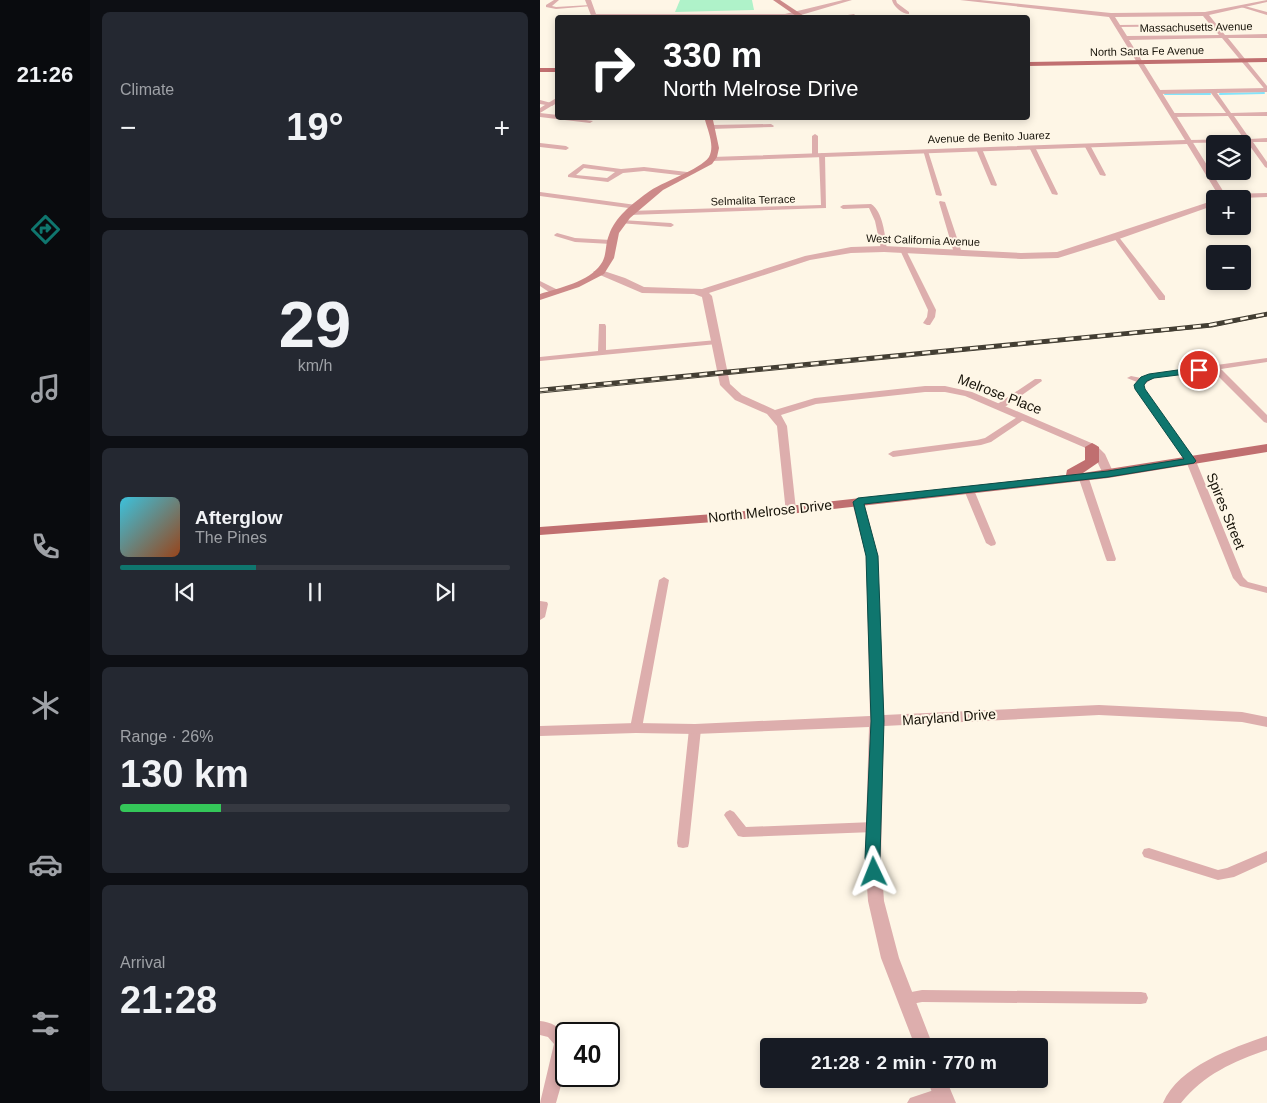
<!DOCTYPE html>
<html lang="en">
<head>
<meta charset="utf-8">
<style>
  body { margin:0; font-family:Arial,sans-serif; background:#242831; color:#f1f3f6; height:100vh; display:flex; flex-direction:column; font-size:19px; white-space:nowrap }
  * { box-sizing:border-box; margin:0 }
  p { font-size:16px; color:#9ea1a6 }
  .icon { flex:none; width:28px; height:28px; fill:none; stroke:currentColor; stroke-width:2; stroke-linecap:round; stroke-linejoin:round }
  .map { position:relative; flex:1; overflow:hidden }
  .panel { display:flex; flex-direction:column; gap:12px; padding:12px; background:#0d0f14; width:450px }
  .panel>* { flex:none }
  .guide { position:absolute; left:15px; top:15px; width:475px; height:105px; border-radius:5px; box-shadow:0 2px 8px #0003; background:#202124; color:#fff; overflow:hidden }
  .tools { position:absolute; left:666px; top:135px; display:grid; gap:10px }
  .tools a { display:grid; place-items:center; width:45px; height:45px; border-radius:5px; background:#171b24; box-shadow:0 2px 8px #0003; font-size:25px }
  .speed { position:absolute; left:15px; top:1022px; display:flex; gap:10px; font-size:25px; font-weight:700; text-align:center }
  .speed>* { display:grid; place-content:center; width:65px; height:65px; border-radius:50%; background:#171b24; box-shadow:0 2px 8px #0003; line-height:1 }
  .speed .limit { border:2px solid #111; border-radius:8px; background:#fff; color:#111 }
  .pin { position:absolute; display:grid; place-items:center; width:42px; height:42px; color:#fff; margin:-21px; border:2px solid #fff; border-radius:50%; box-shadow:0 1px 5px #0007 }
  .me { position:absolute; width:55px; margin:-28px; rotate:358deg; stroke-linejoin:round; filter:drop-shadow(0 0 4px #0008) }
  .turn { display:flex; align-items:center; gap:18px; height:105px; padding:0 25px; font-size:22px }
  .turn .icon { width:65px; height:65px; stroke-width:2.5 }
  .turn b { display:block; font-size:35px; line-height:42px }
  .big { font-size:38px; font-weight:600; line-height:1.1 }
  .panel .tile { flex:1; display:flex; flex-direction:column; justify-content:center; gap:8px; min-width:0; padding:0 18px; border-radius:8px; background:#242831 }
  .panel .dial { align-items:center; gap:0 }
  .dial b { font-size:65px; line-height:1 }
  .song { display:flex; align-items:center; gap:15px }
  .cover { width:60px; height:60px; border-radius:8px; background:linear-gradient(135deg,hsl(190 70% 55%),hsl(20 70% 35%)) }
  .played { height:5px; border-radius:2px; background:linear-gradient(90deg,#0f766e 35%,#363941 35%) }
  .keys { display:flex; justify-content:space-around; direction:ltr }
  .heat { display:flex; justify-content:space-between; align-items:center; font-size:28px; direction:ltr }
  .charge { height:8px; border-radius:4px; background:linear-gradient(90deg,#34c759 26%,#363941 0) }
  .trip { position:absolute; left:220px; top:1038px; width:288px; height:50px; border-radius:5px; background:#171b24; box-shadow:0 2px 8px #0003; font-weight:600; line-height:50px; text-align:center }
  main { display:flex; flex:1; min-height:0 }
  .tab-bar { display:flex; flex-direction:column; width:90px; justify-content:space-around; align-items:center; background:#090b0e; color:#9ea1a6 }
  .tab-bar .icon { width:35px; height:35px }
  .tab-bar .on { color:#0f766e }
  .tab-bar b { font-size:22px; color:#f1f3f6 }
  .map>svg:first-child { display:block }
</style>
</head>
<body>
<main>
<nav class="tab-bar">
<b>21:26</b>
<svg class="icon on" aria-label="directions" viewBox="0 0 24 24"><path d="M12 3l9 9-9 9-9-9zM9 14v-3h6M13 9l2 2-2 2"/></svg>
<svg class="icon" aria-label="music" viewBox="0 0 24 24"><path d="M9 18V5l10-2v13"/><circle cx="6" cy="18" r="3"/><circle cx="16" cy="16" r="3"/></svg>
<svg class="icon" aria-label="phone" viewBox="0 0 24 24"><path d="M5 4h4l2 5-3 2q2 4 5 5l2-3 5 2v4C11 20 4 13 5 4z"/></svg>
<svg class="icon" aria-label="climate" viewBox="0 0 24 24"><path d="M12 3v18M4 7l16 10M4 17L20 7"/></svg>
<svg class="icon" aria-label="car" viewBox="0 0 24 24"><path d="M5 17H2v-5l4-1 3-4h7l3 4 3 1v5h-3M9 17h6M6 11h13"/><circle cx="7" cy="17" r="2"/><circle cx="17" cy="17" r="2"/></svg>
<svg class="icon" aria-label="filters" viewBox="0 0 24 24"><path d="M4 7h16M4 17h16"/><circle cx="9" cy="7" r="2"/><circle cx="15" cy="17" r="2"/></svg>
</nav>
<section class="panel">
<div class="tile"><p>Climate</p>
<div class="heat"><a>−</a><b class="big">19°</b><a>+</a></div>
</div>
<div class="tile dial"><b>29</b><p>km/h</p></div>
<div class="tile">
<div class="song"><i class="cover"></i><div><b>Afterglow</b><p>The Pines</p></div></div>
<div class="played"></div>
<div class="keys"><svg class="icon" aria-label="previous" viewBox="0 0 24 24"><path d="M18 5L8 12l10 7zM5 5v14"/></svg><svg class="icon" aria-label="pause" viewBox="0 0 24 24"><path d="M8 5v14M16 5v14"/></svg><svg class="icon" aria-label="next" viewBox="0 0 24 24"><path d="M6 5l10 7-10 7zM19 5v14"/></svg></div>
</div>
<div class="tile"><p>Range · 26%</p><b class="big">130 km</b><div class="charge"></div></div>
<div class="tile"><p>Arrival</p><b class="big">21:28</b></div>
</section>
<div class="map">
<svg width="727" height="1103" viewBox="0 0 727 1103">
  <rect width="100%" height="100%" fill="#fef6e6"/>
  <path fill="#aff2c9" d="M140,0H212L214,10L135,12Z"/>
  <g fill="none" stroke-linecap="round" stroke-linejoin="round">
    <path stroke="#83e4fb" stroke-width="2" d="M625,94H670
      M680,94L724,93"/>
    <path fill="#ddaead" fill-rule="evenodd" d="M14,0H19L12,6L16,7L50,5L52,6L16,9L6,7V5Z
      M352,0H356L357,3L369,12V14C362,14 353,6 352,0Z
      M701,5L727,12V15L701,7Z
      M314,14L316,16L293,18L295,17Z
      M674,24L676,26L578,27L576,26L578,25Z
      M727,88V92L677,93L691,113L727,112V116H694L710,139L727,138V142H713L727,162V168L725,167L707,142L647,143V141L649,140L704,139L688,116L633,117L630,115L633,113H686L671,93L619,94L616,92L619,90Z
      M0,100L15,104L12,106L0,104Z
      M0,113L18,115V118H32L53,121L50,123L0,117Z
      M231,124L234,126L233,127L171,129L168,127L171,125Z
      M275,134L278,136V155L275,157L272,155V136Z
      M0,143L26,146L29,148L26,150L0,147Z
      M545,144L550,145L566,175L565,176L560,175L544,145Z
      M490,146L495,147L518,194L517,195L512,194L489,147Z
      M437,148L442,149L457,185L456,186L451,185L436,149Z
      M383,150L388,151L402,195L401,196L396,195Z
      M282,153L285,155L286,208L89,215L86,213L89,211L281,205L279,155Z
      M43,164L81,169L104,167L147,172L150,174L147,176L104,171L83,173L68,182L28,177V175ZM44,168L75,172L67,178L36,175Z
      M0,192L96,205L99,207L96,209L0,196Z
      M400,201L405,202L422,253L420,254L414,253L399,202Z
      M331,204C343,211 345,236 347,249L346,250L341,249L335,221L329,208L303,209L300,207L303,205Z
      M81,220L131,223L134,225L131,227L79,223L78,222Z
      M17,233L35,238L71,240L74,242L71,244L35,242L15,236L14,235Z
      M574,236H578L625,296V300H619L574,238Z
      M361,249L366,250L396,310L395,317L390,325H387L383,323L387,317L388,310L360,250Z
      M0,281L18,290L19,292L18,294H12L0,286Z
      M59,324H65L66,326V350L177,340L181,342L177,344L0,361V357L58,351Z
      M727,358V362L681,369L727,415V423L724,422L672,370L614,378L603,385L604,389L656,461L703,577L708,582L727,587V593L700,586L693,578L646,461L596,389L595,385L597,382L587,378L591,376L601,378L612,374Z
      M495,379H501L502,381L462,409H456L455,407L456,405Z
      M482,414L486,417L485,419L451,442L441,445L353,457L348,454L353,451L437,440L445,438Z
      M543,473L548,476L576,559L575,561H567L566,559L538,476Z
      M429,487L434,490L456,543L455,545L451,546L446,543L424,490Z
      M124,577L129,580L102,728L100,731H92L90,728L119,580Z
      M0,601L7,602L8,604L5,617L0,620Z
      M155,725L159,726L161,729L149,843L148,847L143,848L138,847L137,843L149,729L151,726Z
      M190,810L194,812L206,827L334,822L339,823L340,827L339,831L334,832L203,837L198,836L184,815L186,812Z
      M609,848L678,870L687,868L727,851V862L694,877L678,880L604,857L602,853L604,849Z
      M382,990L601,992L606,993L608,998L606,1003L601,1004L382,1002L366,1005L361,1004L359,999L361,994Z
      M0,1021C10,1022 22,1027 26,1037C31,1055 21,1085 16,1103H0L14,1044L8,1037L0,1035Z
      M727,1036V1050C694,1061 663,1075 641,1103H623C639,1066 692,1048 727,1036Z
      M403,1087L408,1089L411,1094L408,1099L398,1103H367L370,1098Z"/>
    <path fill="#ddaead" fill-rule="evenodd" d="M45,0H51L56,14H245L303,0H312L261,15L247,18H52Z
      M420,0H440L571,13L665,12L727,0V2L669,15L685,35L727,34V38H688L727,86V92L682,38L589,40L685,194L727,193V197L675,199L677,193L647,144L172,161L168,159L172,157L645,140L569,17ZM663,16L679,35L587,36L575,17Z
      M18,97V102L0,113V108Z
      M675,200V205L579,239L518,258L481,259L344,252L311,253L270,260L169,293L172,296L190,384L202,395L235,410L275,398L385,386H405L432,392L556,445L565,454L574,474L568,477L564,476L554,455L548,449L425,396L405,392H385L276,404L241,415L247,426L256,510L250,514L246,513L237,426L227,414L195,400L180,385L162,297L154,294L102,293L53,272L58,269L85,278L104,287L162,289L265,256L311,247L344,246L481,253L517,252Z
      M318,498L324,502L338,556L344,715L559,705L702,712L727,717V727L702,722L559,715L344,726L341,858L344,901L359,958L393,1046H375L341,958L328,901L325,858L329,727L155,734L96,733L0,736V726L96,723L155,724L330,716L326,556L312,502Z
      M387,1079H406L416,1103H396Z"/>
    <path fill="#cd8a89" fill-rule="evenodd" d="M233,0H240L267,18H259Z
      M167,118H175L173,120L179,148L177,157L172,164L123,190L90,218L79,233L74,258L64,274L39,287L0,300V294C19,288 49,282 61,264C67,256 65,244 69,235C75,217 92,204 107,193C121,182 160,170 169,157C175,146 168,131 165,120Z"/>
    <path fill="#c06f70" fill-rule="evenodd" d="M727,58V62L488,66V62Z
      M0,68H18V72H0Z
      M552,443L559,447V462L543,473L727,444V452L568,478L187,521L0,535V527L187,513L526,475L527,470L545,460V447Z"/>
    <path stroke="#433e33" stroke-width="1" d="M0,393L672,327L727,316"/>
    <g stroke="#433e33" stroke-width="4.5">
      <path id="rail" d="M0,390L632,329L670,325L727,314"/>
    </g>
    <use href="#rail" stroke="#fef6e6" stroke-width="2.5" stroke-dasharray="8" stroke-linecap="butt"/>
  </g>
  <path fill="#0f766e" stroke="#0a4d48" d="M659,367L664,370L662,372L614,378L607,381L604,385L605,389L656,461L654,463L568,477L324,504L338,556L344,721L340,858L342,872L339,876L334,878L329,876L325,858L331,721L326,556L313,502L318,498L568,471L644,459L595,389L594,385L601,377L609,374Z"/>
  <g text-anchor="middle" stroke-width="4" stroke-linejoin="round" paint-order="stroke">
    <g font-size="11" fill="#161208" stroke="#fef6e6">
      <text transform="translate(656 27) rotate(-1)" y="4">Massachusetts Avenue</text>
      <text transform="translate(607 51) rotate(-1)" y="4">North Santa Fe Avenue</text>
      <text transform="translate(449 137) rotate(-2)" y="4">Avenue de Benito Juarez</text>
      <text transform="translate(213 200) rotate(-2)" y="4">Selmalita Terrace</text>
      <text transform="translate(383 240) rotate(2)" y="4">West California Avenue</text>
    </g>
    <g font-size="14" fill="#161208" stroke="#fef6e6">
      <text transform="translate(460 394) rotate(21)" y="5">Melrose Place</text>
      <text transform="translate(230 511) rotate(-6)" y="5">North Melrose Drive</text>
      <text transform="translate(686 511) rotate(68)" y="5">Spires Street</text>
      <text transform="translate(409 717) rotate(-4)" y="5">Maryland Drive</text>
    </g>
  </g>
</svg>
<div class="tools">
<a><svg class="icon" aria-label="layers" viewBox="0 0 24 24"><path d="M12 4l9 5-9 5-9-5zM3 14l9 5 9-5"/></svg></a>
<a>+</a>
<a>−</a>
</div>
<div class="speed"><div class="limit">40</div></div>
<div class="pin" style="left:659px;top:370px;background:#d93025"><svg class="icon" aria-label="arrive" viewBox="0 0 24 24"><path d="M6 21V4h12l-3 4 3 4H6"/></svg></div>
<svg class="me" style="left:334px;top:872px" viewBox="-20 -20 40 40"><path d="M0-17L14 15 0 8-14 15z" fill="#0f766e" stroke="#fff" stroke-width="4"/></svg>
<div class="trip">21:28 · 2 min · 770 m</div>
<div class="guide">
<div class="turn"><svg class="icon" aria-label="right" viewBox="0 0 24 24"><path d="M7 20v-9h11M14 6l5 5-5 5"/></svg><div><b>330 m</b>North Melrose Drive</div></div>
</div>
</div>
</main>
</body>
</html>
